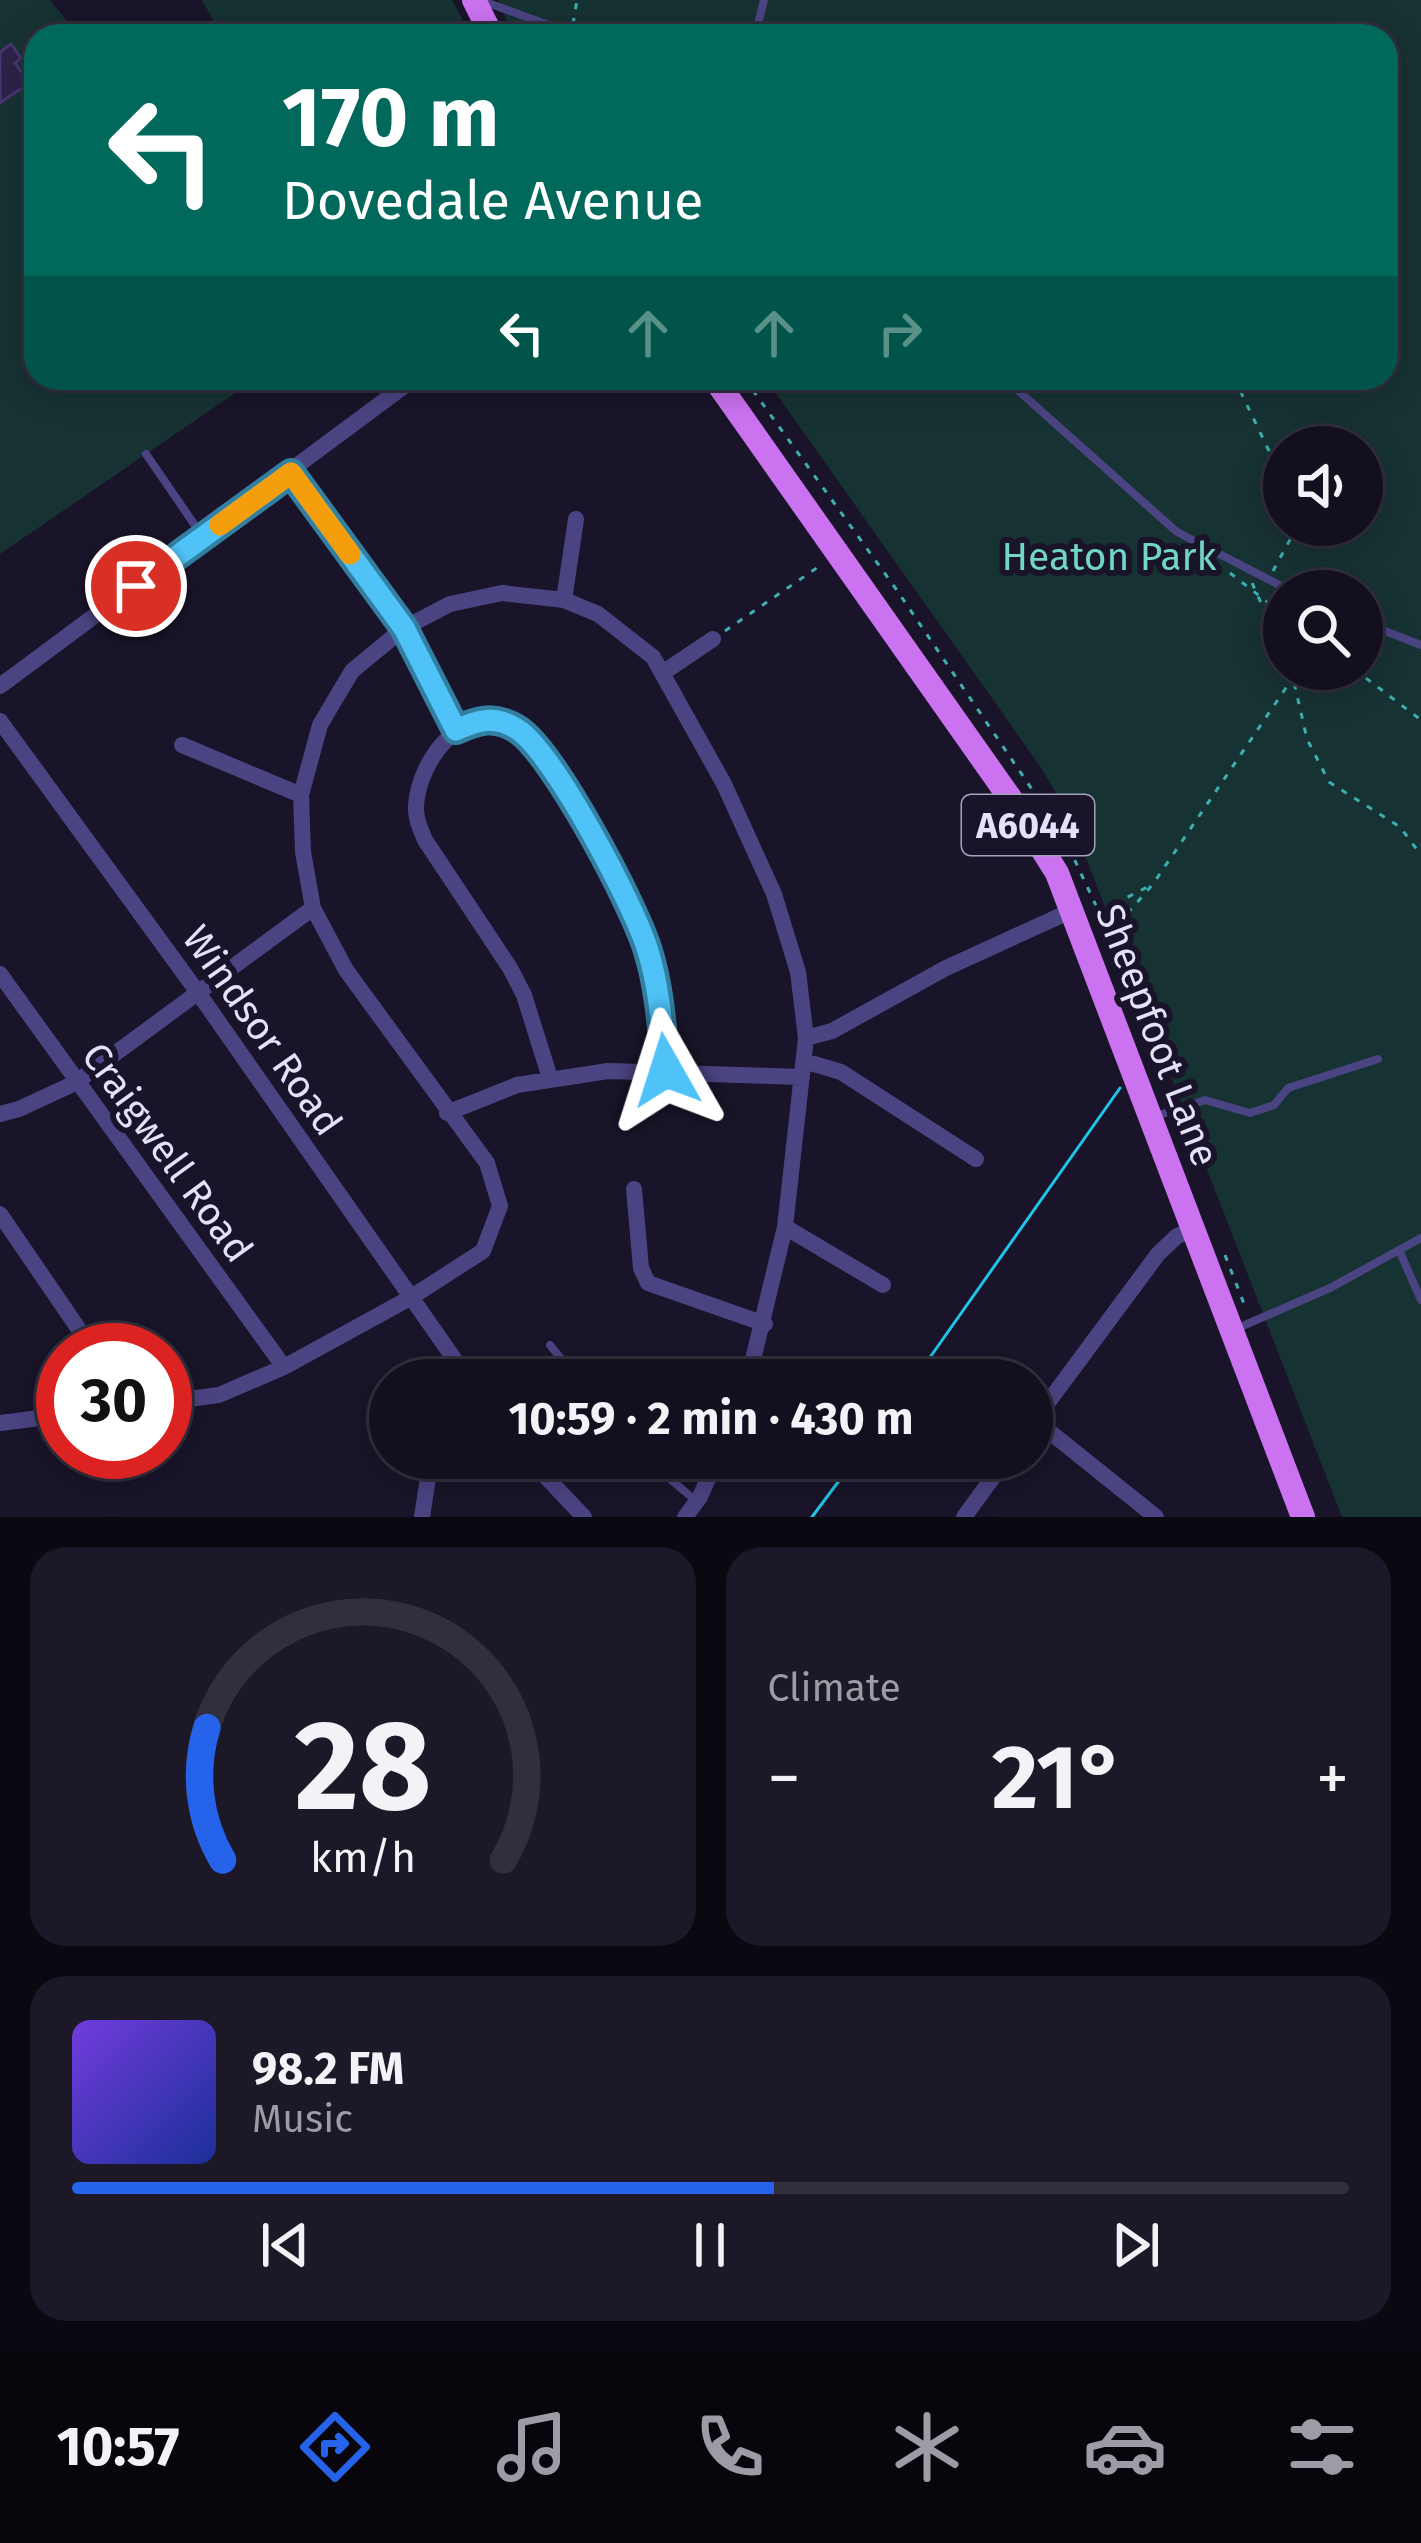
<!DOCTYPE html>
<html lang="en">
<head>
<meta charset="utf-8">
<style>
  body { margin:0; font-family:"Fira Sans",sans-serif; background:#1c1828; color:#f1f3f6; height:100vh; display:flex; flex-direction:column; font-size:45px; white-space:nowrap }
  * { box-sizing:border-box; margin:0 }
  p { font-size:39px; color:#9d9ca4 }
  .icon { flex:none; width:66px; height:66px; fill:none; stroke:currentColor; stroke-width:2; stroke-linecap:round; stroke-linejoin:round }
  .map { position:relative; height:1517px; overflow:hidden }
  .side { display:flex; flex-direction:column; gap:30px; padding:30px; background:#0a0811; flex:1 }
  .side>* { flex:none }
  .top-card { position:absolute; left:24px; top:24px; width:1374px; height:366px; border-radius:36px; box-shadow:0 6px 30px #0003,0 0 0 3px #322f3d; background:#00695c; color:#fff; overflow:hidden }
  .buttons { position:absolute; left:1263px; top:426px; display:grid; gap:24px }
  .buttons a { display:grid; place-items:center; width:120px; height:120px; border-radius:50%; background:#130f1f; box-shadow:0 6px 30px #0003,0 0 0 3px #322f3d; font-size:60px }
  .speed { position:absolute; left:36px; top:1323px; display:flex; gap:24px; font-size:60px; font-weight:700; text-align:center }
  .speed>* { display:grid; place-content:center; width:156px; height:156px; border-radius:50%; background:#130f1f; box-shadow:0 6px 30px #0003,0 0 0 3px #322f3d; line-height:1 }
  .speed .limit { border:18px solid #d22; background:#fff; color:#111 }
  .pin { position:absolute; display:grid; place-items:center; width:102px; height:102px; color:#fff; margin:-51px; border:6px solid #fff; border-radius:50%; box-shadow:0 3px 12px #0007 }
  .me { position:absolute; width:132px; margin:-66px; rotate:354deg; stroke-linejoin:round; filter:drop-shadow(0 0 9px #0008) }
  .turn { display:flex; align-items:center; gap:42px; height:252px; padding:0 60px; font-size:54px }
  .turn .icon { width:156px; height:156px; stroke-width:2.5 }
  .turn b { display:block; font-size:84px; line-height:102px }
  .lanes { display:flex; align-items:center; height:114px; padding:0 60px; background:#0003; justify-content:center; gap:60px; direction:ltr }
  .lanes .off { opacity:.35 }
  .big { font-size:90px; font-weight:700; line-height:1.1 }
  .side .widget { flex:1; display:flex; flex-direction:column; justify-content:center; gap:18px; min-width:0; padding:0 42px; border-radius:36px; background:#1c1828 }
  .side .dial { align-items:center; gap:0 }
  .dial svg { height:312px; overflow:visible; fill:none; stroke:#322f3d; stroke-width:7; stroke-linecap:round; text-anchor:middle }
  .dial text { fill:#f1f3f6; stroke:none }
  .song { display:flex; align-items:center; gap:36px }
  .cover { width:144px; height:144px; border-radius:18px; background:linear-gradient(135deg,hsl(260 70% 55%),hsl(230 70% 35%)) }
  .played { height:12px; border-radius:6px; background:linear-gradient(90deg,#2563eb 55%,#322f3d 55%) }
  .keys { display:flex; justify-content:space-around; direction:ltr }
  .heat { display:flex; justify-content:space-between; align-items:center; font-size:66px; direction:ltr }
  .side .tiles { flex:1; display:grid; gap:30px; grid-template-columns:1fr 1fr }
  .widget:last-child { grid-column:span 2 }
  .trip { position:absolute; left:369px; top:1359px; width:684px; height:120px; border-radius:60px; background:#130f1f; box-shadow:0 6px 30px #0003,0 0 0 3px #322f3d; font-weight:700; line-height:120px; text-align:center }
  .tabs { display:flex; height:192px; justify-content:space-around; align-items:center; background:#08060c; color:#9d9ca4 }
  .tabs .icon { width:84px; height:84px }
  .tabs .selected { color:#2563eb }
  .tabs b { font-size:54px; color:#f1f3f6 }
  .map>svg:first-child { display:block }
</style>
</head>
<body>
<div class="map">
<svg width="1421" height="1517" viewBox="0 0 1421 1517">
  <rect width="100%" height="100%" fill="#191429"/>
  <path fill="#173233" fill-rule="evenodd" d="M0,0H50L79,36H36V378H257L0,554Z
    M202,0H452L471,36H222Z
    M498,0H1421V1517H1342L1070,817L1040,766L765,378H1386V36H513ZM1284,447H1362V525H1284ZM1284,591H1362V669H1284Z"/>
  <path fill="#2d2248" stroke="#473672" stroke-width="3" d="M11,44L21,58L15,63L29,83L0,103V52Z"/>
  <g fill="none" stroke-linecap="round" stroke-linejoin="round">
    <path stroke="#3eafb1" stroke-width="3" stroke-dasharray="6 9" stroke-linecap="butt" d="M573,24L577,0
      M744,378L896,589L1063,835L1099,912L1128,1000
      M1234,378L1284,482
      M1273,571L1298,525
      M1230,573L1284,615
      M1252,583L1284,654
      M725,631L821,565
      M1291,669L1307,739L1329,782L1400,827L1421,855
      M1354,669L1421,720
      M1101,911L1151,885
      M1108,936L1153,884L1294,676
      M1157,1076L1166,1100
      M1225,1255L1246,1309"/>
    <path stroke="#4b4483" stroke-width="8" d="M480,0L573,34
      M755,36L764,0
      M1004,378L1177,532L1291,591
      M146,454L203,537
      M1362,622L1421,645
      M1153,1117L1205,1100L1250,1113L1274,1105L1288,1088L1378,1059
      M1399,1250L1421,1300
      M1238,1328L1330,1288L1421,1238
      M550,1345L578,1380
      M645,1458L695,1500"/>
    <path stroke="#4b4483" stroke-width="16" d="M291,473L404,628L456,730
      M564,600L576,519
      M664,672L713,639
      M0,686L415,378
      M0,721L199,994L469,1380
      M182,745L301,795
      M0,974L284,1367
      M806,1038L832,1031L946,968L1073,910
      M804,1061L841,1072L976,1159
      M550,1078L524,995L510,968L425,840C420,828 415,817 416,805C420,755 469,696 520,731C553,754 637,911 648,952C659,991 662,1030 666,1070
      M447,1113L517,1085L608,1071L802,1077
      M0,1114L19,1109L75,1083L313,908
      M634,1189L641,1268L648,1283L765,1324
      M0,1214L93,1350
      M785,1227L883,1285
      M165,1402L219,1395L284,1367L410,1298L483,1251L500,1206L487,1163L346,970L313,908L303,852L301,795L320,725L352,671L404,628L450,604L502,593L564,600L598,614L653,657L724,784L774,894L798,972L806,1038L785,1227L748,1380
      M1035,1420L1156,1517
      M0,1423L63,1415
      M1032,1424L1158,1254L1177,1236L1193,1230
      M528,1458L584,1517
      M422,1517L431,1458
      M685,1517L700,1497L717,1458
      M964,1517L1007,1458"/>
    <path stroke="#cb72f0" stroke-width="24" d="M474,0L492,36
      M714,378L1010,798L1057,873L1303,1517"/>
    <path stroke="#1fc4e8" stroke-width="3" d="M914,1380L1120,1088
      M812,1517L856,1458"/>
  </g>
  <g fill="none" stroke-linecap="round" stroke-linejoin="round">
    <g stroke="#337fa1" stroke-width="30">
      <path id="route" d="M136,586L291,473L404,628L456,730C478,720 495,715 517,729C553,751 635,907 648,951C660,990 662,1030 666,1070"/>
    </g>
    <use href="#route" stroke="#4fc3f7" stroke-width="21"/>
    <path stroke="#f59e0b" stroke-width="21" d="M220,525L291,473L350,554"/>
  </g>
  <g text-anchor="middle" stroke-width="12" stroke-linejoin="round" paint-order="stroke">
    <rect fill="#191429" stroke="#a8a3bd" stroke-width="3" x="962" y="795" width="132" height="60" rx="9"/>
    <g font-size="36" font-weight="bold" fill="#e5e0fc">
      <text x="1028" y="838">A6044</text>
    </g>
    <g font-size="39" fill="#71d6c5" stroke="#191429">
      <text x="1109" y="570">Heaton Park</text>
    </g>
    <g font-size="39" fill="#e5e0fc" stroke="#191429">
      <text transform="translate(263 1030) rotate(55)" y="14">Windsor Road</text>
      <text transform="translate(1158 1035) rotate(69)" y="14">Sheepfoot Lane</text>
      <text transform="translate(168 1152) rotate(54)" y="14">Craigwell Road</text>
    </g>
  </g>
</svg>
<div class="buttons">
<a><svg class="icon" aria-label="sound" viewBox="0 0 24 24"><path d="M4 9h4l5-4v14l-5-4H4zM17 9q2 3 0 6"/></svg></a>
<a><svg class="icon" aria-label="search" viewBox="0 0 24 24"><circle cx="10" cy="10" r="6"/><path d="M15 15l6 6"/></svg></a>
</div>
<div class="speed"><div class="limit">30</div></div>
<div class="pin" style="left:136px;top:586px;background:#d93025"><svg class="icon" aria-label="arrive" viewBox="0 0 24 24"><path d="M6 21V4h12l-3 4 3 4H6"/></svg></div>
<svg class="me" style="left:666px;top:1070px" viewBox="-20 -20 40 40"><path d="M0-17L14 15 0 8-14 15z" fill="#4fc3f7" stroke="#fff" stroke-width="4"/></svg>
<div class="trip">10:59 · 2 min · 430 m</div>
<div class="top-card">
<div class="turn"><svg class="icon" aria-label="left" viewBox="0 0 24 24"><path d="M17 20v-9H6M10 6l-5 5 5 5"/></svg><div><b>170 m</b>Dovedale Avenue</div></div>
<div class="lanes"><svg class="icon" aria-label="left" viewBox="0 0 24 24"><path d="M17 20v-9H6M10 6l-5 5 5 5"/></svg><svg class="icon off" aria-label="ahead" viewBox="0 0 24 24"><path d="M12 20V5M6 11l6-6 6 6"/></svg><svg class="icon off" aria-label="ahead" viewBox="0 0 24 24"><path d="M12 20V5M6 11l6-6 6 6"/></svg><svg class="icon off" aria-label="right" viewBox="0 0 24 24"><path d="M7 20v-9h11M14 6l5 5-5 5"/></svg></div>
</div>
</div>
<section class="side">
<div class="tiles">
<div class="widget dial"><svg viewBox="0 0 100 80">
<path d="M14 69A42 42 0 1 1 86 69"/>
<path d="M14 69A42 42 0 0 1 10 35" stroke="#2563eb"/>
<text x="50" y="56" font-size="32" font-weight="700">28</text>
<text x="50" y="72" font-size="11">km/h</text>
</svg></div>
<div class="widget"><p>Climate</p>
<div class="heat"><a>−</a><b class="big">21°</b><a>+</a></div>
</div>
<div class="widget">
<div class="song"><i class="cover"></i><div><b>98.2 FM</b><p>Music</p></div></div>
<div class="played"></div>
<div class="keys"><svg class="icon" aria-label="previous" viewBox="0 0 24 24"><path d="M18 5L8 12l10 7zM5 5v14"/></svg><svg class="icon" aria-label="pause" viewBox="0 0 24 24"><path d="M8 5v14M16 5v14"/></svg><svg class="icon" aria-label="next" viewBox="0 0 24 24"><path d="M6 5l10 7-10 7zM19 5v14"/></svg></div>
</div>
</div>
</section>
<nav class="tabs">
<b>10:57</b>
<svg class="icon selected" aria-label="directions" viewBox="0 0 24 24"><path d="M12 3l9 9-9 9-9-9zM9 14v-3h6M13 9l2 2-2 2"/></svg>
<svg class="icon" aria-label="music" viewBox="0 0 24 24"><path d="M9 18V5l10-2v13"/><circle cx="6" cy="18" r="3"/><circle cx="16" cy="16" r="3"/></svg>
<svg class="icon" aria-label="phone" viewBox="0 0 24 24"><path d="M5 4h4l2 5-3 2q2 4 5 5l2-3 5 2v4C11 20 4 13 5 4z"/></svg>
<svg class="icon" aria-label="climate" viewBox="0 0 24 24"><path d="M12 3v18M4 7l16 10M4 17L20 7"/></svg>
<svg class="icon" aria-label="car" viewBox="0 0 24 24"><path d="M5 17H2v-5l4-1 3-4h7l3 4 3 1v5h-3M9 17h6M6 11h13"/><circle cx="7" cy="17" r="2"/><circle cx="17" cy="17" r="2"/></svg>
<svg class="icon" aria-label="filters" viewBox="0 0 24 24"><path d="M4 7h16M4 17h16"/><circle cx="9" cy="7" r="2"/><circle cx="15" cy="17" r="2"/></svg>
</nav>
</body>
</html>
